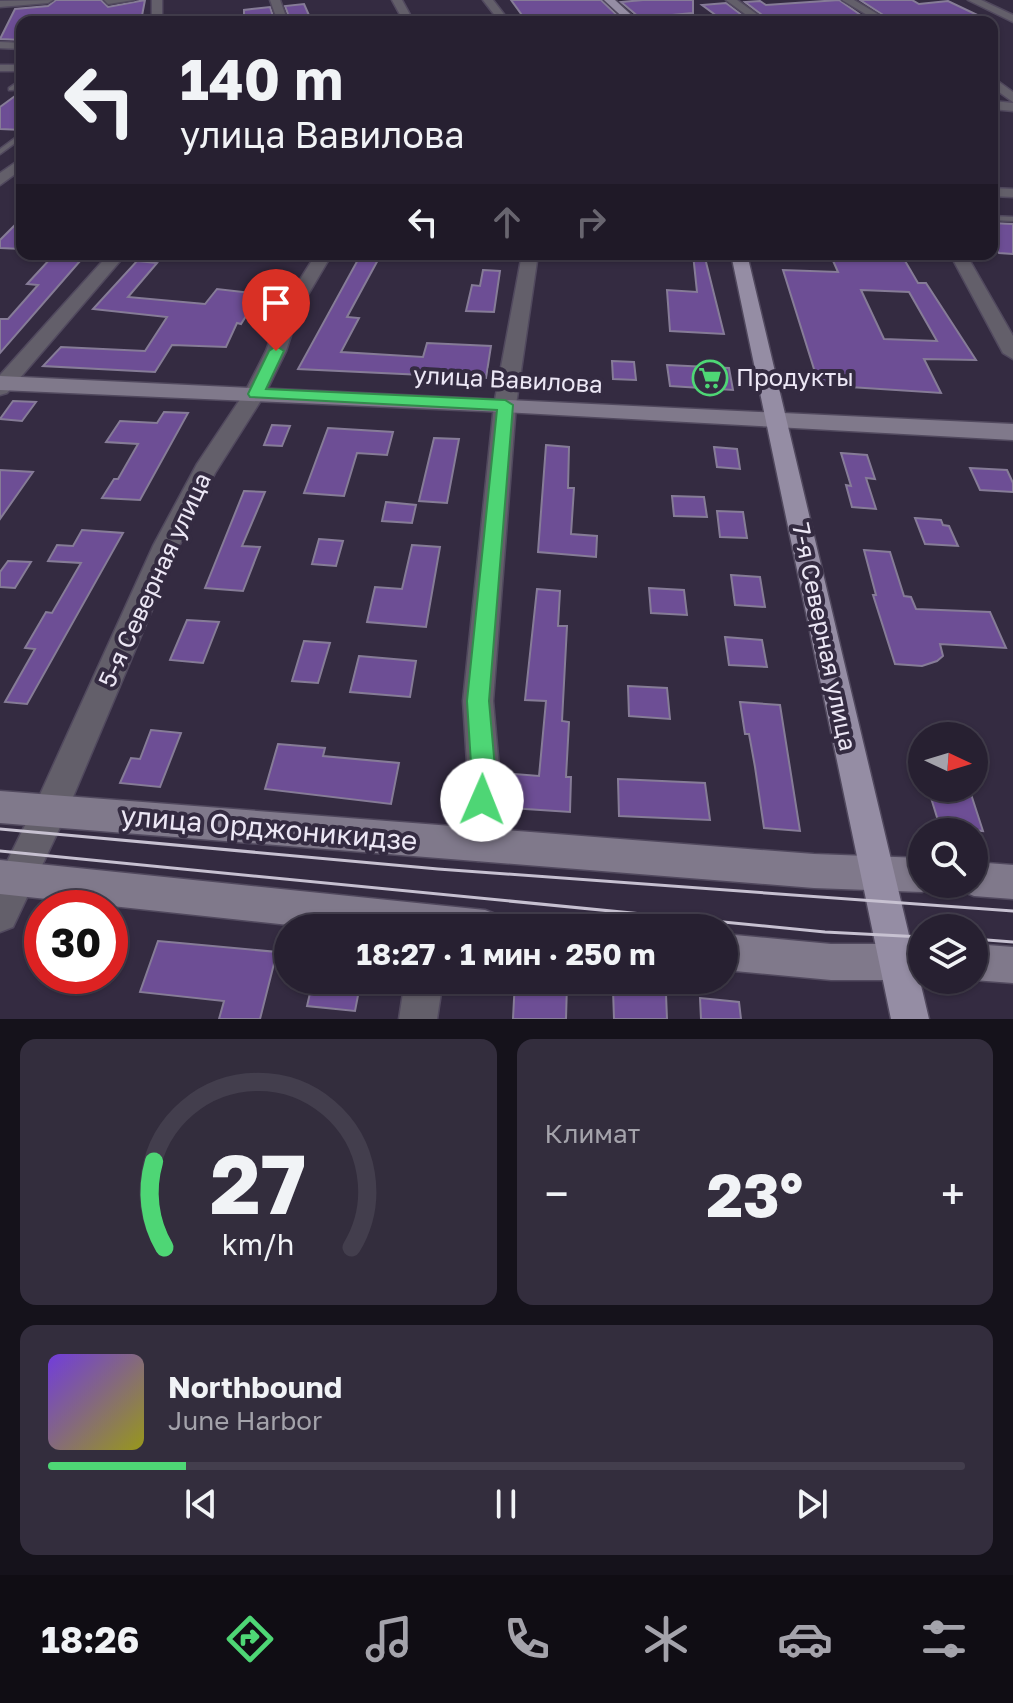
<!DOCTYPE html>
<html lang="ru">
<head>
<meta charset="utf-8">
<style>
  body { margin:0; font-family:"Golos Text",sans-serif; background:#332d3d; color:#f1f3f6; height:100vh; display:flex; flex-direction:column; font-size:30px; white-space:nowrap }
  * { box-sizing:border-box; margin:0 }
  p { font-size:26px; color:#a4a3ab }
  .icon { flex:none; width:44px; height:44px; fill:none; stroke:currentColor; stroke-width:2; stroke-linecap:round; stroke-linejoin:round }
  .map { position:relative; height:1019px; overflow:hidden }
  .details { display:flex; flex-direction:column; gap:20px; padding:20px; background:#15121b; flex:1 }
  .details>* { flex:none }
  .top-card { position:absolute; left:16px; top:16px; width:982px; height:244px; border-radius:16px; box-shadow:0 2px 6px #0004,0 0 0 2px #433e4d; background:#272031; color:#f1f3f6; overflow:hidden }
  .needle { width:52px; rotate:94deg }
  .fabs { position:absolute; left:908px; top:722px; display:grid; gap:16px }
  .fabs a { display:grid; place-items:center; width:80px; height:80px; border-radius:50%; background:#272031; box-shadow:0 2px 6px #0004,0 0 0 2px #433e4d; font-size:40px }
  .speed { position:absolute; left:24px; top:890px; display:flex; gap:16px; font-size:40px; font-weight:700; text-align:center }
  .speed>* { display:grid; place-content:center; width:104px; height:104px; border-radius:50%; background:#272031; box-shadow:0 2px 6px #0004,0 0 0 2px #433e4d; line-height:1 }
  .speed .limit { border:12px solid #d22; background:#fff; color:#111 }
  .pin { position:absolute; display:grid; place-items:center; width:68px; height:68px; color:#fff; margin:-82px -34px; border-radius:50% 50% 50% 0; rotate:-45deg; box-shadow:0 0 8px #0007 }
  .pin .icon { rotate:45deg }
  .me { position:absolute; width:88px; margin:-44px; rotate:1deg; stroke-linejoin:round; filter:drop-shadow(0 0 6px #0008) }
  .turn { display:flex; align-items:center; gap:28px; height:168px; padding:0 32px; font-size:36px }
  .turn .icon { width:104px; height:104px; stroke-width:2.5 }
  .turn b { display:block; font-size:56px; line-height:68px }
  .lanes { display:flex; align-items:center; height:76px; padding:0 32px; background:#0003; justify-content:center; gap:40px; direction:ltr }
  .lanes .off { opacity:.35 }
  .big { font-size:60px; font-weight:700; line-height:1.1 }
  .details .widget { flex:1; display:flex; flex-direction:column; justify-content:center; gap:12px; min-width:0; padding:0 28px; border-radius:16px; background:#332d3d }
  .details .dial { align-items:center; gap:0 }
  .dial svg { height:208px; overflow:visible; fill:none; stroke:#433e4d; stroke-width:7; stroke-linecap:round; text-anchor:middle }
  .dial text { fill:#f1f3f6; stroke:none }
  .song { display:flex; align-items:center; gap:24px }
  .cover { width:96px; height:96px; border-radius:12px; background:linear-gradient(135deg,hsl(260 70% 55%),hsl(60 70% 35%)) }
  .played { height:8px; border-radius:4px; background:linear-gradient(90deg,#4ed675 15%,#433e4d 15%) }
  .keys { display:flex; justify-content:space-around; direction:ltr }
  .heat { display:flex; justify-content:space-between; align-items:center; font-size:44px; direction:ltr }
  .details .tiles { flex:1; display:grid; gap:20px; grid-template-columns:1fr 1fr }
  .widget:last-child { grid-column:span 2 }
  .trip { position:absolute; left:274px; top:914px; width:464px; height:80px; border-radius:40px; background:#272031; box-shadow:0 2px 6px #0004,0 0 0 2px #433e4d; font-weight:700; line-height:80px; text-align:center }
  .tab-bar { display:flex; height:128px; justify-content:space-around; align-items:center; background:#100d14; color:#a4a3ab }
  .tab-bar .icon { width:56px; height:56px }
  .tab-bar .active { color:#4ed675 }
  .tab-bar b { font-size:36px; color:#f1f3f6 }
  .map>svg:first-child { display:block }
</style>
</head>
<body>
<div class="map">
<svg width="1013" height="1019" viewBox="0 0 1013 1019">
  <rect width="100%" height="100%" fill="#342b41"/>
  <path fill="#6d4e95" stroke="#867c97" stroke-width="2" fill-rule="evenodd" d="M56,0H101L108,7L145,0L141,21L88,22L89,18L81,17L22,22V40L0,39L15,9L48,6Z
    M511,0H601L622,20L527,22Z
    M643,0H693V13L640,18L621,2Z
    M839,0L862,16L771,22L745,2L760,1L766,5Z
    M860,0H912L919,4L948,1L992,22H894Z
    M726,3L751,22H725L702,5Z
    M304,4L312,22H291L285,6Z
    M270,7L275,22H244V10Z
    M22,91V130L0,129V107Z
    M22,218V249L0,248V240Z
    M992,223L1013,224V254L999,253L992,243Z
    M693,254H704L724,334L670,331L667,290L697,292Z
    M830,254H901L918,283H926L976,360L924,359L941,393L819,385L783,270L838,272ZM861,290L909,292L937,341L884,339Z
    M360,256L379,258L347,317L359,318L341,352L423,357L427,343L491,346L486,378L298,369Z
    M50,259L80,261L0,353V319H8L38,285L27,284Z
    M137,261L157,263L128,297L205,304L217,289L260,294L241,324L237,323L226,347L172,345L155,372L43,366L61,347L145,351L167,317L93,309Z
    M483,270L500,271L494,312L466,311L472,285L480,286Z
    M612,361L634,362L636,380L613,379Z
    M667,365L729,368L733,390L670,386Z
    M13,401L36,402L22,421L0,419Z
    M164,412L188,413L140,500L102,498L114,479H118L138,444L106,442L120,421L157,423Z
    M272,425L290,426L282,446L264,445Z
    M328,428L393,432L387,455L357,453L344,496L304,493Z
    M434,438L459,439L447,503L419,501Z
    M546,445L569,447L568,488H574L571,534L597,536L596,557L538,552Z
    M714,447L737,449L740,469L717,467Z
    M841,453L867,455L875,479L866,478L876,509L852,507L846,485L851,486Z
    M970,468L1007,470L1013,483V492L980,490Z
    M0,470L33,472L0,519Z
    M244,491L265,492L242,546L260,547L243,591L205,588Z
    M672,496L704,497L707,517L674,516Z
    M386,502L416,505L412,523L382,521Z
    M717,511L743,512L747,538L720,537Z
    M915,518L941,520L943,525L949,526L958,546L925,544Z
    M82,530L123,533L27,704L5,702L35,649L25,648L46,612L52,613L81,563L48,561L57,545L73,546Z
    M319,539L343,541L336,566L312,564Z
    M412,545L440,547L426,627L367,622L375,587L402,589Z
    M864,550L890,552L904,596L911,597L916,609L990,612L1006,648L940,644L943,656L937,661L922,666L895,664L873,595H876Z
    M8,561L31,562L15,588L0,587V572Z
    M731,575L760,577L765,607L735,605Z
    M649,588L684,590L687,615L651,613Z
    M537,589L560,591L558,626H567L562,721L569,722L566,777H571L570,812L511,808L515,774L539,776L546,701L525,700Z
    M187,620L219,622L203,663L170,660Z
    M725,637L762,640L767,667L729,665Z
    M304,641L330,643L318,683L292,681Z
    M359,656L416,661L410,697L350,692Z
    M628,686L667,688L670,719L629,716Z
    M740,702L780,705L800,831L764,828L755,767L749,734H745Z
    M151,730L181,733L160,787L120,783L131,758L140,759Z
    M278,744L325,748L323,756L399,763L391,804L265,789Z
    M618,779L705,783L710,820L619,816Z
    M928,788H969L983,831L940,827Z
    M158,941L277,952L260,1019H219L224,1001L140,992Z
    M313,980H361L355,1011L307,1006Z
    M515,980L567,984L566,1019H513Z
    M613,990L666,994L667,1019H614Z
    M700,998L739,1002L741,1019H701Z"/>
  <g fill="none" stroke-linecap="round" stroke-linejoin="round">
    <g stroke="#51495e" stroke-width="3">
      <path id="lane" d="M22,79V84L13,90H9V88Z
        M22,133V138L0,154V149Z
        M992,216L1013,217V221L992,220Z"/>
    </g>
    <g stroke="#51495e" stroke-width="3">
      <path id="street" d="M53,0L48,3L0,7V1Z
        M104,0H134L108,4Z
        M152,0H162V22H152Z
        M270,0H280L288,22H278Z
        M392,0H402L414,22H404Z
        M483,0H493L510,22H500Z
        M726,0H737L768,22H756Z
        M842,0H854L891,22H879Z
        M968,0H981L1013,15V22Z
        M0,42L22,43V49L0,48Z
        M0,65H22V71H0Z
        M992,77L1013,92V102L992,87Z
        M992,101L1013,103V111L992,109Z
        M22,158V169L0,185V173Z
        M992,188L1013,189V197L992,196Z
        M109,254H126L7,393L0,395V375Z
        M316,254H332L299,310L286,351L265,394L215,473L179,546L62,823L13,927L0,932V876L38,799L153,546L197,464L245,392L266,351L281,310Z
        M522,254H538L516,405L493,701L500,779L495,844L490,856L478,861L466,856L461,844L468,779L463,701L494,405Z
        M950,254H966L1013,336V359L1003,353Z
        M405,980H443L437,1019H399Z"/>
    </g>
    <g stroke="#51495e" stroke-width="3">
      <path id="secondary" d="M0,376L1013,424V440L505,412L0,390Z
        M0,791L814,854L922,858V884H935L922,892L814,888L0,823Z
        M0,860L485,910L498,915L503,928H317L0,894Z
        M974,862L1013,865V899L974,896L962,891L959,884H974Z
        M724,934L831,944H922L923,980H831L724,970Z
        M974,944L1013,947V983L973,980Z"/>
    </g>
    <g stroke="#51495e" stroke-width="3">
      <path id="primary" d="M604,0H615L639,22H628Z
        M731,254H747L929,1019H891Z"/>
    </g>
    <use href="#lane" fill="#635f6a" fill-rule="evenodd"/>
    <use href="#street" fill="#635f6a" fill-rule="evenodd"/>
    <use href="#secondary" fill="#80798b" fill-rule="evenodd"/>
    <use href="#primary" fill="#958da4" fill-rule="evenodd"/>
    <path stroke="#c7c1d1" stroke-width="3" d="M0,829L438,869L1013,911
      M0,851L825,932L922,937
      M974,939L1013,942"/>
  </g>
  <path fill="#4ed675" stroke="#338b4c" stroke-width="2" d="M276,346L284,351L266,389L505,400L513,405L489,701L496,779L491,808L482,812L473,808L470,800L472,779L467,701L497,410L250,397L248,394L269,351Z"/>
  <defs>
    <g id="supermarket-ring" transform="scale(1.8)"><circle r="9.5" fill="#342b41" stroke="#4ed675" stroke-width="1.5"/><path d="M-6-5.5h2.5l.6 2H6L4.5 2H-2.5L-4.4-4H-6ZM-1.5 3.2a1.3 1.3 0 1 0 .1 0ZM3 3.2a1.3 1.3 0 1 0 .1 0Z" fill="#4ed675"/></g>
  </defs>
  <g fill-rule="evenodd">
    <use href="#supermarket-ring" x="710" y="378"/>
  </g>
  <g text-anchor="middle" stroke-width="8" stroke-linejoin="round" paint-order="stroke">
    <g font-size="24" fill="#ece7f5" stroke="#342b41" text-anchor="start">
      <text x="736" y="386">Продукты</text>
    </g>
    <g font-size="24" fill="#ece7f5" stroke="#342b41">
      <text transform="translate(508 380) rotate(3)" y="8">улица Вавилова</text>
      <text transform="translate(155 580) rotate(-65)" y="8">5-я Северная улица</text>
      <text transform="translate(824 637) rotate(78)" y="8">7-я Северная улица</text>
    </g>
    <g font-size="28" fill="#ece7f5" stroke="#342b41">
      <text transform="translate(269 828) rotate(5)" y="10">улица Орджоникидзе</text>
    </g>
  </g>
</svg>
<div class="fabs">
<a><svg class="needle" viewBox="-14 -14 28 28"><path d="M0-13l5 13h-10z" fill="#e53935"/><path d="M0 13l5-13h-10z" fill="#a4a3ab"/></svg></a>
<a><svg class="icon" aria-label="search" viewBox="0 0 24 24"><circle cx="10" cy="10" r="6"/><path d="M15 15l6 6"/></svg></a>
<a><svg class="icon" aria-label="layers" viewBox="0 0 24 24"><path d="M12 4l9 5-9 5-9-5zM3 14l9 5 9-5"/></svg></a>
</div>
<div class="speed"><div class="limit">30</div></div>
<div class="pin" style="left:276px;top:351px;background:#d93025"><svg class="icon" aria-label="arrive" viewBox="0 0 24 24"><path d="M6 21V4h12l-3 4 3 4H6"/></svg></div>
<svg class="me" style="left:482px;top:800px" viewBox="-20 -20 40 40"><circle r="19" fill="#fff"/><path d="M0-13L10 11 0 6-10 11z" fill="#4ed675"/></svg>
<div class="trip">18:27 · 1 мин · 250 m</div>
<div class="top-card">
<div class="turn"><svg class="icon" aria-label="left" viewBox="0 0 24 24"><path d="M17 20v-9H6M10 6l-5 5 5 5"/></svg><div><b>140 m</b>улица Вавилова</div></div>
<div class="lanes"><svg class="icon" aria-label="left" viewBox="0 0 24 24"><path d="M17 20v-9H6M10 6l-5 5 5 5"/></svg><svg class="icon off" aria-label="ahead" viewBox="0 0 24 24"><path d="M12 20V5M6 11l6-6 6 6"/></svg><svg class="icon off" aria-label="right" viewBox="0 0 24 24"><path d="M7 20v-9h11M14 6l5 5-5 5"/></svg></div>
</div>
</div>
<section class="details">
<div class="tiles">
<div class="widget dial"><svg viewBox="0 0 100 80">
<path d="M14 69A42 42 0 1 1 86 69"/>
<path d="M14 69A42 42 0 0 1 10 36" stroke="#4ed675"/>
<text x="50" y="56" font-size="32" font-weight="700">27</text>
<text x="50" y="72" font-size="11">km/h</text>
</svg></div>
<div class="widget"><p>Климат</p>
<div class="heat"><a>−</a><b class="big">23°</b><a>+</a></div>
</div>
<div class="widget">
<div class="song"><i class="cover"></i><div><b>Northbound</b><p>June Harbor</p></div></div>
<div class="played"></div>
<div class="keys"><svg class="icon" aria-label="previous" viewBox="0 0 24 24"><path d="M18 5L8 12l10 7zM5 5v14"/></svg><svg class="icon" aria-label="pause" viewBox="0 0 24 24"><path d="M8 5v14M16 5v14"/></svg><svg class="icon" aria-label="next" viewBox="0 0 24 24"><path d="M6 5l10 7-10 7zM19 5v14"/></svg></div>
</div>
</div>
</section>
<nav class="tab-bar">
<b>18:26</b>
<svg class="icon active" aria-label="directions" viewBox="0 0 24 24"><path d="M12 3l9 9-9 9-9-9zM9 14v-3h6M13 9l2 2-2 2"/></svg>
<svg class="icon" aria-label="music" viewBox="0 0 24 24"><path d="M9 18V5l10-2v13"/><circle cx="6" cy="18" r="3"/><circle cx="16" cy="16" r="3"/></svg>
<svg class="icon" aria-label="phone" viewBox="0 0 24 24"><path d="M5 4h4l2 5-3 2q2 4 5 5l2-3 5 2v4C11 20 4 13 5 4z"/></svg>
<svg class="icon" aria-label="climate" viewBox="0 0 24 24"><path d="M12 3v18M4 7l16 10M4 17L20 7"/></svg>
<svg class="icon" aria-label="car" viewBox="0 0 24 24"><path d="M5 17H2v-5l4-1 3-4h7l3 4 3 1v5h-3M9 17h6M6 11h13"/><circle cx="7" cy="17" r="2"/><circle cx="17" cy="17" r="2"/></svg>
<svg class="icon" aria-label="filters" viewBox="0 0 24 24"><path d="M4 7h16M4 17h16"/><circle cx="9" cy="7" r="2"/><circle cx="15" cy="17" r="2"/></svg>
</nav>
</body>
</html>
